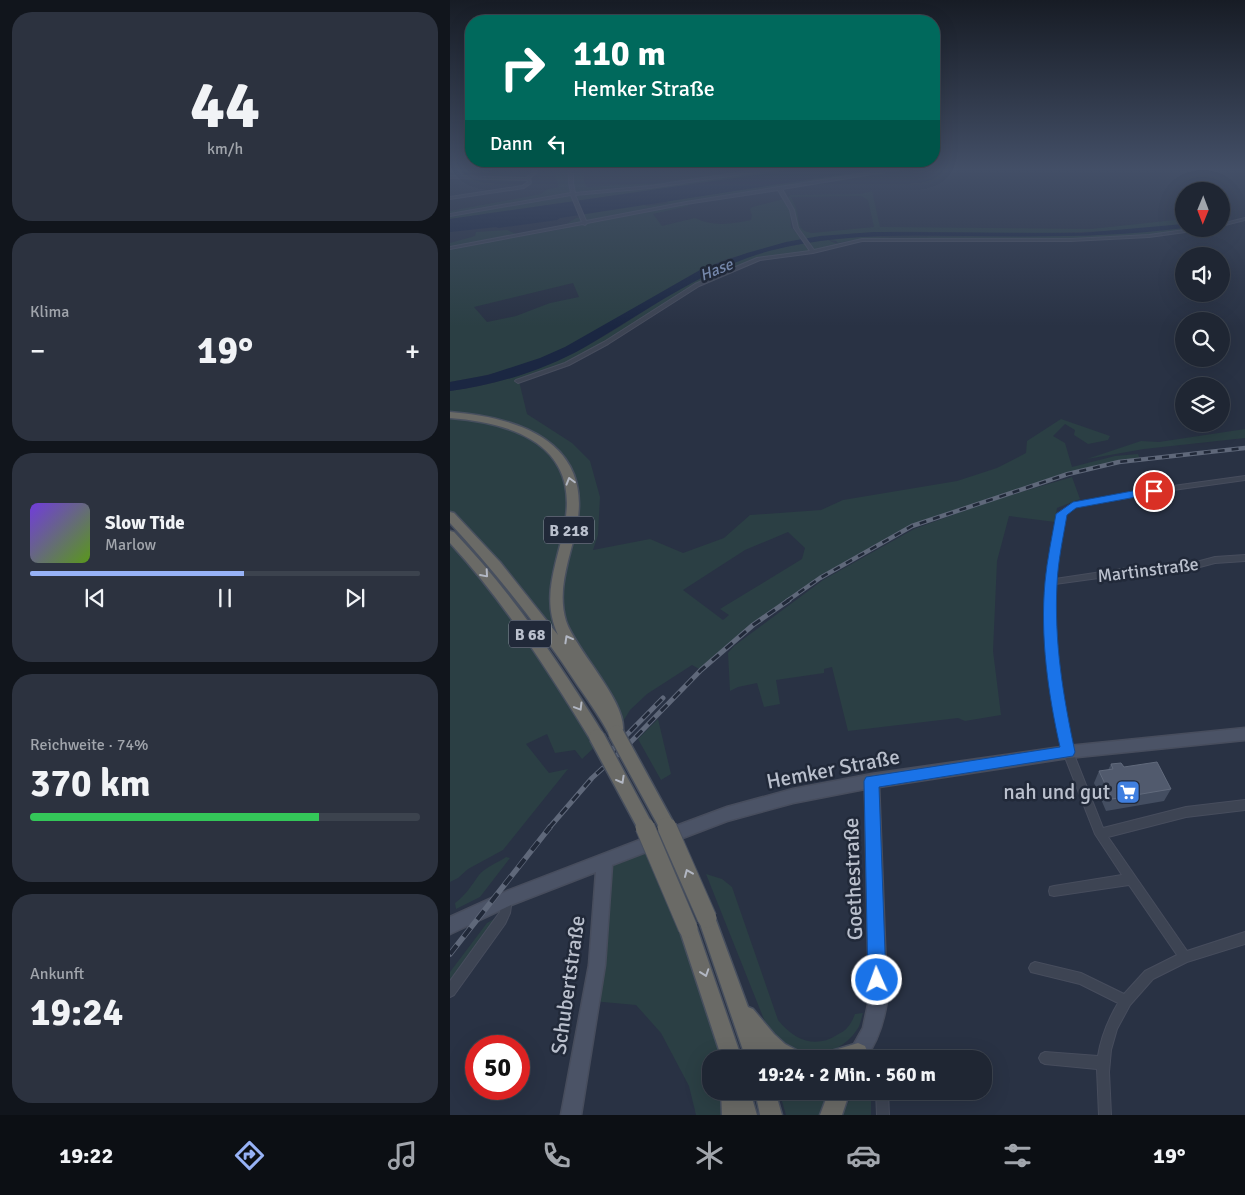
<!DOCTYPE html>
<html lang="de">
<head>
<meta charset="utf-8">
<style>
  body { margin:0; font-family:Signika,sans-serif; background:#2c323f; color:#f1f3f6; height:100vh; display:flex; flex-direction:column; font-size:19px; white-space:nowrap }
  * { box-sizing:border-box; margin:0 }
  p { font-size:16px; color:#a1a5ac }
  .icon { flex:none; width:28px; height:28px; fill:none; stroke:currentColor; stroke-width:2; stroke-linecap:round; stroke-linejoin:round }
  .map { position:relative; flex:1; overflow:hidden }
  .side { display:flex; flex-direction:column; gap:12px; padding:12px; background:#11151c; width:450px }
  .side>* { flex:none }
  .banner { position:absolute; left:15px; top:15px; width:475px; height:152px; border-radius:20px; box-shadow:0 5px 20px #0002,0 0 0 1px #3c434e; background:#00695c; color:#fff; overflow:hidden }
  .needle { width:32px; rotate:181deg }
  .buttons { position:absolute; left:725px; top:182px; display:grid; gap:10px }
  .buttons a { display:grid; place-items:center; width:55px; height:55px; border-radius:50%; background:#1f2633; box-shadow:0 5px 20px #0002,0 0 0 1px #3c434e; font-size:25px }
  .speed { position:absolute; left:15px; top:1035px; display:flex; gap:10px; font-size:25px; font-weight:700; text-align:center }
  .speed>* { display:grid; place-content:center; width:65px; height:65px; border-radius:50%; background:#1f2633; box-shadow:0 5px 20px #0002,0 0 0 1px #3c434e; line-height:1 }
  .speed .limit { border:8px solid #d22; background:#fff; color:#111 }
  .pin { position:absolute; display:grid; place-items:center; width:42px; height:42px; color:#fff; margin:-21px; border:2px solid #fff; border-radius:50%; box-shadow:0 1px 5px #0007 }
  .me { position:absolute; width:55px; margin:-28px; rotate:358deg; stroke-linejoin:round; filter:drop-shadow(0 0 4px #0008) }
  .turn { display:flex; align-items:center; gap:18px; height:105px; padding:0 25px; font-size:22px }
  .turn .icon { width:65px; height:65px; stroke-width:2.5 }
  .turn b { display:block; font-size:35px; line-height:42px }
  .then { display:flex; align-items:center; height:48px; padding:0 25px; background:#0003; gap:10px; font-size:19px }
  .big { font-size:38px; font-weight:700; line-height:1.1 }
  .side .card { flex:1; display:flex; flex-direction:column; justify-content:center; gap:8px; min-width:0; padding:0 18px; border-radius:20px; background:#2c323f }
  .side .dial { align-items:center; gap:0 }
  .dial b { font-size:65px; line-height:1 }
  .song { display:flex; align-items:center; gap:15px }
  .cover { width:60px; height:60px; border-radius:8px; background:linear-gradient(135deg,hsl(260 70% 55%),hsl(90 70% 35%)) }
  .played { height:5px; border-radius:2px; background:linear-gradient(90deg,#97b2f6 55%,#3c434e 55%) }
  .keys { display:flex; justify-content:space-around; direction:ltr }
  .heat { display:flex; justify-content:space-between; align-items:center; font-size:28px; direction:ltr }
  .charge { height:8px; border-radius:4px; background:linear-gradient(90deg,#34c759 74%,#3c434e 0) }
  .trip { position:absolute; left:252px; top:1050px; width:290px; height:50px; border-radius:20px; background:#1f2633; box-shadow:0 5px 20px #0002,0 0 0 1px #3c434e; font-weight:700; line-height:50px; text-align:center }
  .dock { display:flex; height:80px; justify-content:space-around; align-items:center; background:#0c0f14; color:#a1a5ac }
  .dock .icon { width:35px; height:35px }
  .dock .on { color:#97b2f6 }
  .dock b { font-size:22px; color:#f1f3f6 }
  main { display:flex; flex:1; min-height:0 }
  .map>svg:first-child { display:block }
</style>
</head>
<body>
<main>
<section class="side">
<div class="card dial"><b>44</b><p>km/h</p></div>
<div class="card"><p>Klima</p>
<div class="heat"><a>−</a><b class="big">19°</b><a>+</a></div>
</div>
<div class="card">
<div class="song"><i class="cover"></i><div><b>Slow Tide</b><p>Marlow</p></div></div>
<div class="played"></div>
<div class="keys"><svg class="icon" aria-label="previous" viewBox="0 0 24 24"><path d="M18 5L8 12l10 7zM5 5v14"/></svg><svg class="icon" aria-label="pause" viewBox="0 0 24 24"><path d="M8 5v14M16 5v14"/></svg><svg class="icon" aria-label="next" viewBox="0 0 24 24"><path d="M6 5l10 7-10 7zM19 5v14"/></svg></div>
</div>
<div class="card"><p>Reichweite · 74%</p><b class="big">370 km</b><div class="charge"></div></div>
<div class="card"><p>Ankunft</p><b class="big">19:24</b></div>
</section>
<div class="map">
<svg width="795" height="1115" viewBox="0 0 795 1115">
  <rect width="100%" height="100%" fill="#293244"/>
  <path fill="#2b3f44" fill-rule="evenodd" d="M108,169H135L134,181L137,187L206,183L309,169H348L0,219V211L91,194L98,189L109,187L105,175Z
    M428,169H445L238,202V206L203,214L212,226L245,218C263,227 281,224 301,220L302,215L300,209L302,207L334,199L340,210L341,227L352,239L277,259L252,269C199,298 148,334 92,358C63,370 31,377 0,382V243L25,236L26,232L57,230L71,236L113,229V226L126,218L133,217L132,214L194,204L196,206L218,203L217,201ZM123,283L129,297L100,303L66,316L37,322L24,307Z
    M422,191L430,227L641,229L734,219V224C669,232 605,234 539,233C478,232 417,229 357,239C341,226 345,215 337,198L341,195L411,194ZM411,196L418,200L424,227L362,233C346,231 350,220 346,208C345,205 343,201 341,197Z
    M734,228L744,229C667,243 587,240 509,239C469,238 428,235 388,243L386,241L377,240L391,245L363,252L310,259L247,285L156,343L117,364L69,381L77,414L122,443L140,461L150,497L148,535L143,550L200,539L233,553L274,538L300,515L371,510L393,500L507,481L547,468L576,453L577,441L611,419L660,436L658,440L638,444L624,435L625,430L615,424L603,436L615,443L622,467L665,456L688,454L690,459L618,474L462,526L370,578L303,625L251,670L242,665L197,694L180,710L166,733L163,710L0,516V391C46,385 92,370 133,348C183,321 228,285 281,263C321,246 365,241 407,237L635,236ZM338,532L355,548L352,559L270,609L279,615L273,620L233,590L295,550Z
    M795,429V438L694,449L637,459L691,441L709,442Z
    M622,477L630,499L607,508L605,522L559,516L547,561L543,651L551,715L515,721L508,718L398,731L382,667L374,669V673L326,680L330,704L314,707L307,683L288,687L280,691L278,653L284,646L373,580L464,529L541,501Z
    M0,535L44,584L150,742L132,759L125,750L105,753L97,734L76,744L99,773L118,769L53,850L18,869L8,878L0,882Z
    M208,719L221,774L211,780L188,739Z
    M202,842L281,1059H261V1091H281L283,1115H246L239,1086L211,1033L186,1005L142,1001L155,861Z
    M56,857L60,858L30,897L6,909L5,903C16,895 21,886 29,875C34,868 49,862 56,857Z
    M256,874L272,879L282,887L328,1020C344,1040 365,1049 387,1035C390,1033 395,1031 397,1028C401,1024 403,1019 405,1014L413,1013C411,1019 410,1027 406,1031C395,1048 371,1058 351,1053C338,1049 327,1036 317,1027Z
    M55,913L0,991V972L37,923Z
    M329,1091H382L374,1115H336Z
    M410,1091H421V1115H391L402,1096Z"/>
  <path fill="#1b2742" d="M347,169H428L110,218L107,220L48,228L46,227L0,232V219Z
    M734,224V228C663,237 593,237 522,236C454,235 385,233 319,251C251,270 195,312 135,347C95,370 46,385 0,391V382L38,375L90,358L115,347L252,269L297,253L336,242L370,236L424,232L632,233Z"/>
  <g fill="none" stroke-linecap="round" stroke-linejoin="round">
    <path stroke="#1b2742" stroke-width="1" d="M506,170L514,169"/>
    <g stroke="#474d5d" stroke-width="2">
      <path id="minor" d="M11,169H16L10,176L76,178L83,172L81,169H85L87,172L80,178L81,183L74,188L0,199V197L72,186L78,182L77,180L0,178V176H6Z
        M119,169H123V183L125,193L200,186L313,169H326L200,188L125,195L136,221L236,202L441,169H453L332,189L344,210L348,228L364,250L412,239H621L699,235L742,229H752L750,230L699,237L621,241H412L363,253L310,260L249,286L158,344L119,365L68,383L65,381L66,380L115,363L154,342L245,284L307,258L360,251L344,228L340,210L328,190L236,204L137,223L135,225L133,224L0,249V247L132,222L121,195L0,216V214L121,193L119,183Z
        M795,218V220L771,226V224Z
        M795,476V480L723,490L625,507L614,515L605,579L678,568L731,566L765,557L795,555V561L765,563L731,572L678,574L605,584L603,629L605,662L612,711L623,752L653,828L736,807L795,800V810L736,817L658,837L737,951L795,932V944L737,962L703,979L680,1005L667,1029L661,1050L659,1072L661,1115H649L647,1069L595,1064L591,1062L589,1058L591,1054L595,1052L648,1056C651,1037 658,1020 668,1003L630,984L581,972L579,968L581,964L585,962L631,973L674,994L695,971L727,955L679,885L604,896L600,895L599,891L600,887L604,886L672,875L645,834L613,752L604,711L597,662L595,629L597,582L607,514L623,503L723,486Z
        M57,894L61,895L62,899L60,913L55,924L4,995L0,997V981L47,916L50,912L53,895Z
        M426,1091H438L439,1115H427Z"/>
    </g>
    <g stroke="#474d5d" stroke-width="3">
      <path id="secondary" d="M795,728V740L618,758L429,787L437,1000C434,1022 428,1041 415,1059H401L399,1053L413,1028L419,1000L415,789L343,803L277,821L162,865L155,965L131,1115H111L139,965L146,872L61,905L0,934V917L57,891L234,823L277,807L343,789L422,774L618,746Z"/>
    </g>
    <g stroke="#474f5e" stroke-width="3">
      <path id="trunk" d="M0,412C67,417 142,441 127,524C121,556 106,588 116,621C126,652 185,709 171,738L166,740L161,738C152,720 139,702 128,686C90,628 47,574 0,523V512L4,513L50,562L108,635C90,596 108,562 115,523C129,445 64,423 0,418Z
        M0,531L4,532C62,593 108,661 152,732L155,737L152,742L147,744L142,742C99,672 55,603 0,543Z
        M257,909L263,912L298,1007L303,1009L324,1034L335,1044L350,1052L353,1059H321L314,1053L316,1059H296L248,918L251,912Z
        M238,919L244,922L247,928L292,1059H272L229,928L232,922Z
        M408,1043L415,1046L418,1053L416,1059H375L378,1052Z
        M271,1091H300L307,1115H272Z
        M305,1091H325L332,1115H310Z
        M379,1091H400L392,1115H370Z"/>
    </g>
    <use href="#minor" fill="#3d4453" fill-rule="evenodd"/>
    <use href="#secondary" fill="#4b5366" fill-rule="evenodd"/>
    <use href="#trunk" fill="#6a6a66" fill-rule="evenodd"/>
    <g stroke="#5f687a" stroke-width="4.5">
      <path id="rail-far2" d="M337,601L370,578L462,526L618,474L669,462L795,448"/>
    </g>
    <g stroke="#5f687a" stroke-width="5">
      <path id="rail-far1" d="M155,757L213,698
        M99,828L142,778L175,748L251,670L303,625L339,600"/>
    </g>
    <g stroke="#5f687a" stroke-width="5.5">
      <path id="rail" d="M0,954L100,827"/>
    </g>
    <use href="#rail-far2" stroke="#212939" stroke-width="2.5" stroke-dasharray="7" stroke-linecap="butt"/>
    <use href="#rail-far1" stroke="#212939" stroke-width="3" stroke-dasharray="9" stroke-linecap="butt"/>
    <use href="#rail" stroke="#212939" stroke-width="4" stroke-dasharray="11" stroke-linecap="butt"/>
    <g stroke="#474f5e" stroke-width="18" stroke-linecap="butt">
      <path id="trunk-bridge-far1" d="M166,733L218,828
        M147,737L196,828"/>
    </g>
    <g stroke="#474f5e" stroke-width="21" stroke-linecap="butt">
      <path id="trunk-bridge" d="M195,827L238,928
        M217,827L257,918"/>
    </g>
    <use href="#trunk-bridge-far1" stroke="#6a6a66" stroke-width="15"/>
    <use href="#trunk-bridge" stroke="#6a6a66" stroke-width="19"/>
  </g>
  <path fill="#444e61" d="M661,764L674,767L721,789L714,801L656,811L644,783L649,771L658,770Z"/>
  <path fill="#515a6d" stroke="#616a7c" d="M707,762L721,789L662,799L649,771L663,769L661,764L671,763L674,767Z"/>
  <defs><path id="oneway-chevron" d="M-2-3.5L2.5 0L-2 3.5" fill="none" stroke-width="1.6" stroke-linecap="round" stroke-linejoin="round" transform="scale(1.25)"/></defs>
  <g stroke="#b2b7c3">
    <use href="#oneway-chevron" transform="translate(120 481) rotate(-106)"/>
    <use href="#oneway-chevron" transform="translate(35 574) rotate(49)"/>
    <use href="#oneway-chevron" transform="translate(118 639) rotate(-119)"/>
    <use href="#oneway-chevron" transform="translate(129 707) rotate(59)"/>
    <use href="#oneway-chevron" transform="translate(171 780) rotate(61)"/>
    <use href="#oneway-chevron" transform="translate(238 873) rotate(-113)"/>
    <use href="#oneway-chevron" transform="translate(255 973) rotate(71)"/>
  </g>
  <linearGradient id="sky" x2="0" y2="1"><stop stop-color="#171c25"/><stop offset="0.52" stop-color="#434f67"/><stop offset="1" stop-color="#434f67" stop-opacity="0"/></linearGradient>
  <rect width="795" height="326" fill="url(#sky)"/>
  <path fill="#1a73e8" stroke="#114b97" d="M704,487L710,491L708,493L626,508L617,515C613,538 608,561 607,584C604,641 613,696 625,752L623,756L429,787L436,980L433,986L427,988L421,986L418,980L414,781L416,777L610,747C598,693 590,637 595,582C597,560 602,537 606,514L623,502Z"/>
  <defs>
    <g id="supermarket-square" transform="scale(1.25)"><rect x="-9" y="-9" width="18" height="18" rx="4" fill="#3f7fe0" stroke="#212939"/><path d="M-6-5.5h2.5l.6 2H6L4.5 2H-2.5L-4.4-4H-6ZM-1.5 3.2a1.3 1.3 0 1 0 .1 0ZM3 3.2a1.3 1.3 0 1 0 .1 0Z" fill="#fff"/></g>
  </defs>
  <g fill-rule="evenodd">
    <use href="#supermarket-square" x="678" y="792"/>
  </g>
  <g text-anchor="middle" stroke-width="5" stroke-linejoin="round" paint-order="stroke">
    <g font-size="16" font-style="italic" fill="#7587aa" stroke="#212939">
      <text transform="translate(266 269) rotate(-22)" y="6">Hase</text>
    </g>
    <g fill="#212939" stroke="#8c93a1" stroke-width="1">
      <rect x="94" y="516.5" width="50" height="27" rx="4"/>
      <rect x="59" y="620.5" width="42" height="27" rx="4"/>
    </g>
    <g font-size="16" font-weight="bold" fill="#bac0cd">
      <text x="119" y="536">B 218</text>
      <text x="80" y="640">B 68</text>
    </g>
    <g font-size="18" fill="#bac0cd" stroke="#212939">
      <text transform="translate(698 570) rotate(-7)" y="6">Martinstraße</text>
    </g>
    <g font-size="21" fill="#bac0cd" stroke="#212939">
      <text transform="translate(383 769) rotate(-11)" y="7">Hemker Straße</text>
      <text transform="translate(403 879) rotate(-92)" y="7">Goethestraße</text>
      <text transform="translate(118 985) rotate(-82)" y="7">Schubertstraße</text>
    </g>
    <g font-size="21" fill="#bac0cd" stroke="#212939" text-anchor="end">
      <text x="660" y="799">nah und gut</text>
    </g>
  </g>
</svg>
<div class="buttons">
<a><svg class="needle" viewBox="-14 -14 28 28"><path d="M0-13l5 13h-10z" fill="#e53935"/><path d="M0 13l5-13h-10z" fill="#a1a5ac"/></svg></a>
<a><svg class="icon" aria-label="sound" viewBox="0 0 24 24"><path d="M4 9h4l5-4v14l-5-4H4zM17 9q2 3 0 6"/></svg></a>
<a><svg class="icon" aria-label="search" viewBox="0 0 24 24"><circle cx="10" cy="10" r="6"/><path d="M15 15l6 6"/></svg></a>
<a><svg class="icon" aria-label="layers" viewBox="0 0 24 24"><path d="M12 4l9 5-9 5-9-5zM3 14l9 5 9-5"/></svg></a>
</div>
<div class="speed"><div class="limit">50</div></div>
<div class="pin" style="left:704px;top:491px;background:#d93025"><svg class="icon" aria-label="arrive" viewBox="0 0 24 24"><path d="M6 21V4h12l-3 4 3 4H6"/></svg></div>
<svg class="me" style="left:427px;top:980px" viewBox="-20 -20 40 40"><circle r="17" fill="#1a73e8" stroke="#fff" stroke-width="3"/><path d="M0-11L8 9 0 5-8 9z" fill="#fff"/></svg>
<div class="trip">19:24 · 2 Min. · 560 m</div>
<div class="banner">
<div class="turn"><svg class="icon" aria-label="right" viewBox="0 0 24 24"><path d="M7 20v-9h11M14 6l5 5-5 5"/></svg><div><b>110 m</b>Hemker Straße</div></div>
<div class="then">Dann<svg class="icon" aria-label="left" viewBox="0 0 24 24"><path d="M17 20v-9H6M10 6l-5 5 5 5"/></svg></div>
</div>
</div>
</main>
<nav class="dock">
<b>19:22</b>
<svg class="icon on" aria-label="directions" viewBox="0 0 24 24"><path d="M12 3l9 9-9 9-9-9zM9 14v-3h6M13 9l2 2-2 2"/></svg>
<svg class="icon" aria-label="music" viewBox="0 0 24 24"><path d="M9 18V5l10-2v13"/><circle cx="6" cy="18" r="3"/><circle cx="16" cy="16" r="3"/></svg>
<svg class="icon" aria-label="phone" viewBox="0 0 24 24"><path d="M5 4h4l2 5-3 2q2 4 5 5l2-3 5 2v4C11 20 4 13 5 4z"/></svg>
<svg class="icon" aria-label="climate" viewBox="0 0 24 24"><path d="M12 3v18M4 7l16 10M4 17L20 7"/></svg>
<svg class="icon" aria-label="car" viewBox="0 0 24 24"><path d="M5 17H2v-5l4-1 3-4h7l3 4 3 1v5h-3M9 17h6M6 11h13"/><circle cx="7" cy="17" r="2"/><circle cx="17" cy="17" r="2"/></svg>
<svg class="icon" aria-label="filters" viewBox="0 0 24 24"><path d="M4 7h16M4 17h16"/><circle cx="9" cy="7" r="2"/><circle cx="15" cy="17" r="2"/></svg>
<b>19°</b>
</nav>
</body>
</html>
